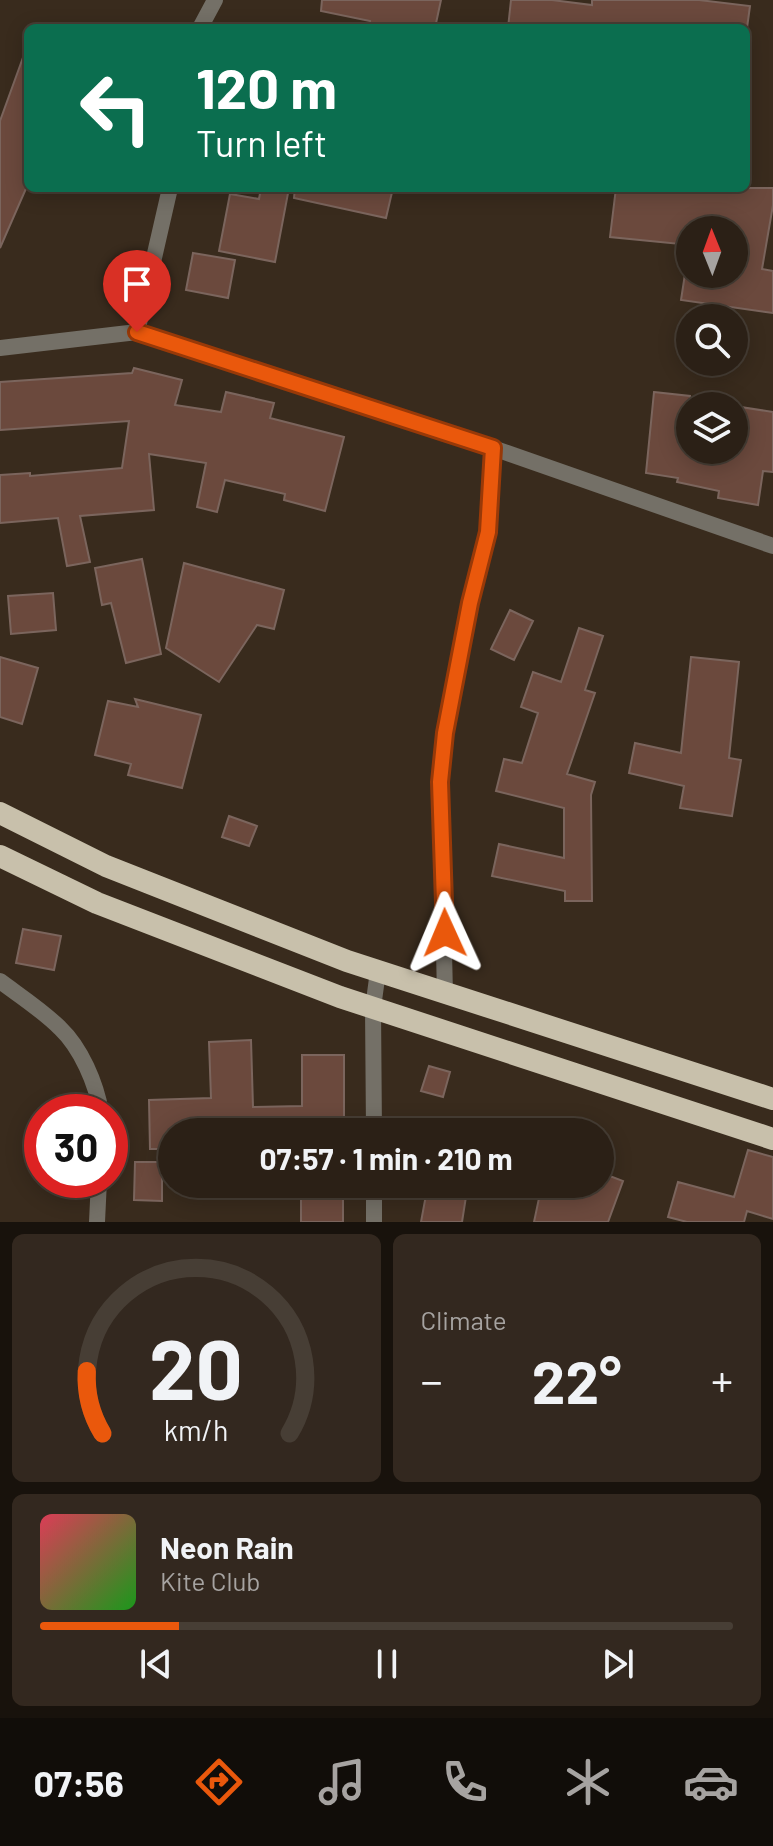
<!DOCTYPE html>
<html lang="en">
<head>
<meta charset="utf-8">
<style>
  body { margin:0; font-family:Barlow,sans-serif; background:#33281f; color:#f1f3f6; height:100vh; display:flex; flex-direction:column; font-size:30px; white-space:nowrap }
  * { box-sizing:border-box; margin:0 }
  p { font-size:26px; color:#a6a3a1 }
  .icon { flex:none; width:44px; height:44px; fill:none; stroke:currentColor; stroke-width:2; stroke-linecap:round; stroke-linejoin:round }
  .map { position:relative; height:1222px; overflow:hidden }
  .details { display:flex; flex-direction:column; gap:12px; padding:12px; background:#18120c; flex:1 }
  .details>* { flex:none }
  .hud { position:absolute; left:24px; top:24px; width:726px; height:168px; border-radius:12px; box-shadow:0 4px 20px #0003,0 0 0 2px #473e35; background:#0b6e4f; color:#fff; overflow:hidden }
  .needle { width:52px; rotate:359deg }
  .fabs { position:absolute; left:676px; top:216px; display:grid; gap:16px }
  .fabs a { display:grid; place-items:center; width:72px; height:72px; border-radius:50%; background:#2b2016; box-shadow:0 4px 20px #0003,0 0 0 2px #473e35; font-size:40px }
  .speed { position:absolute; left:24px; top:1094px; display:flex; gap:16px; font-size:40px; font-weight:700; text-align:center }
  .speed>* { display:grid; place-content:center; width:104px; height:104px; border-radius:50%; background:#2b2016; box-shadow:0 4px 20px #0003,0 0 0 2px #473e35; line-height:1 }
  .speed .limit { border:12px solid #d22; background:#fff; color:#111 }
  .pin { position:absolute; display:grid; place-items:center; width:68px; height:68px; color:#fff; margin:-82px -34px; border-radius:50% 50% 50% 0; rotate:-45deg; box-shadow:0 0 8px #0007 }
  .pin .icon { rotate:45deg }
  .me { position:absolute; width:88px; margin:-44px; rotate:359deg; stroke-linejoin:round; filter:drop-shadow(0 0 6px #0008) }
  .turn { display:flex; align-items:center; gap:28px; height:168px; padding:0 40px; font-size:36px }
  .turn .icon { width:104px; height:104px; stroke-width:2.5 }
  .turn b { display:block; font-size:56px; line-height:68px }
  .big { font-size:60px; font-weight:700; line-height:1.1 }
  .details .card { flex:1; display:flex; flex-direction:column; justify-content:center; gap:12px; min-width:0; padding:0 28px; border-radius:12px; background:#33281f }
  .details .dial { align-items:center; gap:0 }
  .dial svg { height:208px; overflow:visible; fill:none; stroke:#473e35; stroke-width:7; stroke-linecap:round; text-anchor:middle }
  .dial text { fill:#f1f3f6; stroke:none }
  .song { display:flex; align-items:center; gap:24px }
  .cover { width:96px; height:96px; border-radius:12px; background:linear-gradient(135deg,hsl(350 70% 55%),hsl(120 70% 35%)) }
  .played { height:8px; border-radius:4px; background:linear-gradient(90deg,#ea580c 20%,#473e35 20%) }
  .keys { display:flex; justify-content:space-around; direction:ltr }
  .heat { display:flex; justify-content:space-between; align-items:center; font-size:44px; direction:ltr }
  .details .tiles { flex:1; display:grid; gap:12px; grid-template-columns:1fr 1fr }
  .card:last-child { grid-column:span 2 }
  .trip { position:absolute; left:158px; top:1118px; width:456px; height:80px; border-radius:40px; background:#2b2016; box-shadow:0 4px 20px #0003,0 0 0 2px #473e35; font-weight:700; line-height:80px; text-align:center }
  .dock { display:flex; height:128px; justify-content:space-around; align-items:center; background:#110d09; color:#a6a3a1 }
  .dock .icon { width:56px; height:56px }
  .dock .current { color:#ea580c }
  .dock b { font-size:36px; color:#f1f3f6 }
  .map>svg:first-child { display:block }
</style>
</head>
<body>
<div class="map">
<svg width="773" height="1222" viewBox="0 0 773 1222">
  <rect width="100%" height="100%" fill="#392b1d"/>
  <path fill="#6b493d" stroke="#7b655d" stroke-width="2" d="M322,0H441L435,28H369L370,21L321,11Z
    M511,0H552L592,5V0H699L750,6L747,28H508Z
    M25,52H28V184L0,248V121Z
    M261,188H289L275,262L219,251L230,194L259,199Z
    M295,188H393L386,218L294,198Z
    M616,188H773V205L762,269L773,271V313L681,300L685,274H734V230H690V245L610,237Z
    M193,253L235,260L228,298L186,290Z
    M134,368L182,380L175,405L221,412L226,392L274,403L270,418L344,437L325,511L284,500L285,494L225,480L217,512L197,507L206,463L149,454L154,510L80,516L90,562L67,566L58,518L0,523V475L30,473V476L122,468L129,421L0,430V382L132,373Z
    M654,392L690,396V450H734V406L773,412V472L763,471L758,505L718,498L719,491L677,482L678,478L646,473Z
    M142,559L161,654L126,663L111,603L102,605L95,568Z
    M184,563L284,590L274,629L257,625L219,682L166,648Z
    M53,593L56,630L11,634L8,596Z
    M510,610L533,621L514,660L491,649Z
    M579,628L603,636L585,690L595,693L567,774L595,782L591,795L592,901H565V891L492,876L499,844L564,858V808L496,791L504,759L522,763L538,713L521,707L533,672L561,682Z
    M0,657L38,668L22,724L0,717Z
    M691,657L739,662L729,758L741,760L732,816L680,808L684,786L629,773L635,743L681,753Z
    M135,699L201,715L182,788L128,775L131,764L95,755L108,701L138,707Z
    M229,816L257,826L249,846L222,837Z
    M23,929L61,936L54,970L16,963Z
    M251,1040L253,1107L302,1106V1055H344V1132H172V1149H150L149,1100L211,1098L209,1042Z
    M429,1066L450,1072L443,1097L421,1091Z
    M748,1150L773,1157V1219L747,1211L744,1222H687L668,1217L678,1182L734,1197Z
    M135,1162H162V1201L134,1200Z
    M602,1173L623,1181L608,1222H534L542,1184H600Z
    M301,1184H343V1222H301Z
    M428,1184H468L462,1222H421Z"/>
  <g fill="none" stroke-linecap="round" stroke-linejoin="round">
    <path stroke="#747067" stroke-width="16" d="M200,28L215,0
      M137,332L170,188
      M0,348L137,332L493,448L773,546
      M0,981C20,996 42,1010 60,1028C81,1048 96,1083 101,1112
      M445,994L440,782L445,733L470,603L488,532L493,448
      M374,1132L373,1008L378,971
      M374,1184V1222
      M97,1222L99,1180"/>
    <path stroke="#c8c0ab" stroke-width="22" d="M0,813L106,866L347,961L773,1099
      M0,856L97,903L340,997L773,1139"/>
  </g>
  <g fill="none" stroke-linecap="round" stroke-linejoin="round">
    <g stroke="#983908" stroke-width="20">
      <path id="route" d="M137,332L493,448L488,532L470,603L445,733L440,782L445,933"/>
    </g>
    <use href="#route" stroke="#ea580c" stroke-width="14"/>
  </g>
</svg>
<div class="fabs">
<a><svg class="needle" viewBox="-14 -14 28 28"><path d="M0-13l5 13h-10z" fill="#e53935"/><path d="M0 13l5-13h-10z" fill="#a6a3a1"/></svg></a>
<a><svg class="icon" aria-label="search" viewBox="0 0 24 24"><circle cx="10" cy="10" r="6"/><path d="M15 15l6 6"/></svg></a>
<a><svg class="icon" aria-label="layers" viewBox="0 0 24 24"><path d="M12 4l9 5-9 5-9-5zM3 14l9 5 9-5"/></svg></a>
</div>
<div class="speed"><div class="limit">30</div></div>
<div class="pin" style="left:137px;top:332px;background:#d93025"><svg class="icon" aria-label="arrive" viewBox="0 0 24 24"><path d="M6 21V4h12l-3 4 3 4H6"/></svg></div>
<svg class="me" style="left:445px;top:933px" viewBox="-20 -20 40 40"><path d="M0-17L14 15 0 8-14 15z" fill="#ea580c" stroke="#fff" stroke-width="4"/></svg>
<div class="trip">07:57 · 1 min · 210 m</div>
<div class="hud">
<div class="turn"><svg class="icon" aria-label="left" viewBox="0 0 24 24"><path d="M17 20v-9H6M10 6l-5 5 5 5"/></svg><div><b>120 m</b>Turn left</div></div>
</div>
</div>
<section class="details">
<div class="tiles">
<div class="card dial"><svg viewBox="0 0 100 80">
<path d="M14 69A42 42 0 1 1 86 69"/>
<path d="M14 69A42 42 0 0 1 8 45" stroke="#ea580c"/>
<text x="50" y="56" font-size="32" font-weight="700">20</text>
<text x="50" y="72" font-size="11">km/h</text>
</svg></div>
<div class="card"><p>Climate</p>
<div class="heat"><a>−</a><b class="big">22°</b><a>+</a></div>
</div>
<div class="card">
<div class="song"><i class="cover"></i><div><b>Neon Rain</b><p>Kite Club</p></div></div>
<div class="played"></div>
<div class="keys"><svg class="icon" aria-label="previous" viewBox="0 0 24 24"><path d="M18 5L8 12l10 7zM5 5v14"/></svg><svg class="icon" aria-label="pause" viewBox="0 0 24 24"><path d="M8 5v14M16 5v14"/></svg><svg class="icon" aria-label="next" viewBox="0 0 24 24"><path d="M6 5l10 7-10 7zM19 5v14"/></svg></div>
</div>
</div>
</section>
<nav class="dock">
<b>07:56</b>
<svg class="icon current" aria-label="directions" viewBox="0 0 24 24"><path d="M12 3l9 9-9 9-9-9zM9 14v-3h6M13 9l2 2-2 2"/></svg>
<svg class="icon" aria-label="music" viewBox="0 0 24 24"><path d="M9 18V5l10-2v13"/><circle cx="6" cy="18" r="3"/><circle cx="16" cy="16" r="3"/></svg>
<svg class="icon" aria-label="phone" viewBox="0 0 24 24"><path d="M5 4h4l2 5-3 2q2 4 5 5l2-3 5 2v4C11 20 4 13 5 4z"/></svg>
<svg class="icon" aria-label="climate" viewBox="0 0 24 24"><path d="M12 3v18M4 7l16 10M4 17L20 7"/></svg>
<svg class="icon" aria-label="car" viewBox="0 0 24 24"><path d="M5 17H2v-5l4-1 3-4h7l3 4 3 1v5h-3M9 17h6M6 11h13"/><circle cx="7" cy="17" r="2"/><circle cx="17" cy="17" r="2"/></svg>
</nav>
</body>
</html>
